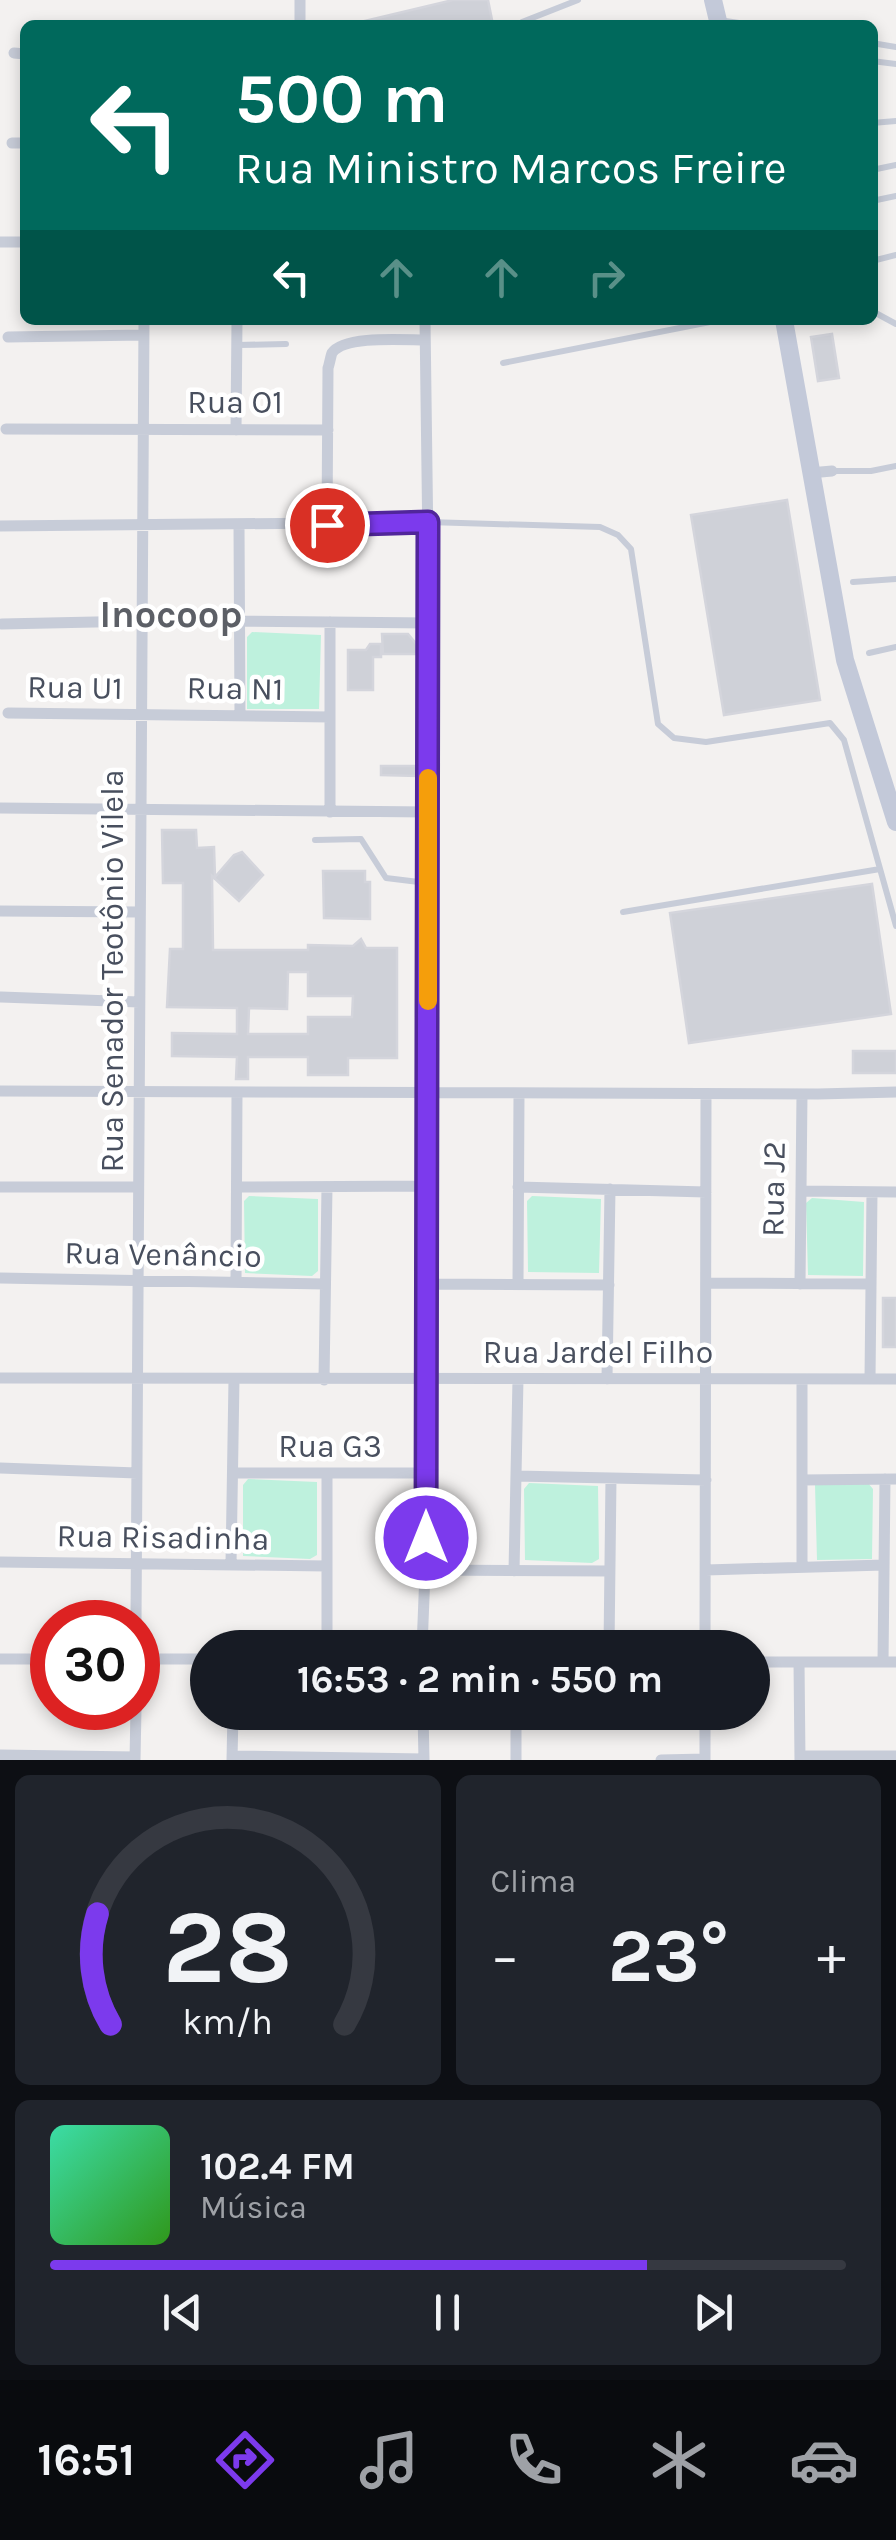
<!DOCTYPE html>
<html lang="pt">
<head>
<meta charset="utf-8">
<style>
  body { margin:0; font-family:Karla,sans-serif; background:#20242c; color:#f1f3f6; height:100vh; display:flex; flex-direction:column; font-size:38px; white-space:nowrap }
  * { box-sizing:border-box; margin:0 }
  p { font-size:32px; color:#9ea1a6 }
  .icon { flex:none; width:55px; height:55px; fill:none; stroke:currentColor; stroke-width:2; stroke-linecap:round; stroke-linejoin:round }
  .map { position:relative; height:1760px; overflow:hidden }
  .details { display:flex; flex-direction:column; gap:15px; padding:15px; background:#0d0f14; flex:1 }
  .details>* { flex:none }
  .hud { position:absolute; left:20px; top:20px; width:858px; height:305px; border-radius:15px; box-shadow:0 5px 15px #0003; background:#00695c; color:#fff; overflow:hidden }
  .speed { position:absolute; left:30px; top:1600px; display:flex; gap:20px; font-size:50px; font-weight:700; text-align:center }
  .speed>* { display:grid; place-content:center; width:130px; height:130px; border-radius:50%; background:#171b24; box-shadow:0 5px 15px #0003; line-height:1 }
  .speed .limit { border:15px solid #d22; background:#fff; color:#111 }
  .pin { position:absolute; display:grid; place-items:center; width:85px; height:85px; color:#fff; margin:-42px; border:5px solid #fff; border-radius:50%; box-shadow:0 2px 10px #0007 }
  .me { position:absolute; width:110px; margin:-55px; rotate:0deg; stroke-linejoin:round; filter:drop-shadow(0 0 8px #0008) }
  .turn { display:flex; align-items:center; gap:35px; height:210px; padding:0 50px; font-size:45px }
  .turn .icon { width:130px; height:130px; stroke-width:2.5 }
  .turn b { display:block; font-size:70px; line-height:85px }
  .lanes { display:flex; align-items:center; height:95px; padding:0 50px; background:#0003; justify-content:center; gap:50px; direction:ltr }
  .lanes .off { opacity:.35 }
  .big { font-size:75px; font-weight:700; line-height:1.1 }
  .details .card { flex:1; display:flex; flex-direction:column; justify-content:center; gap:15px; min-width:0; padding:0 35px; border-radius:15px; background:#20242c }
  .details .dial { align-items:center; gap:0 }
  .dial svg { height:260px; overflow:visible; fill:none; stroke:#363941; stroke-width:7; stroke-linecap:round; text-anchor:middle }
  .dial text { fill:#f1f3f6; stroke:none }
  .song { display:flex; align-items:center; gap:30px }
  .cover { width:120px; height:120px; border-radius:15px; background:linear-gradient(135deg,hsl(160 70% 55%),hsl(110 70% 35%)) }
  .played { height:10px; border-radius:5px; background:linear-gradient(90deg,#7c3aed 75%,#363941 75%) }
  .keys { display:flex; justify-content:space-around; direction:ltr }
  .heat { display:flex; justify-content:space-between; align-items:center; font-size:55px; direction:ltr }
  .details .tiles { flex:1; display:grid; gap:15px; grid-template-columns:1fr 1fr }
  .card:last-child { grid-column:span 2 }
  .trip { position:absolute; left:190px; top:1630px; width:580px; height:100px; border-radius:50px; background:#171b24; box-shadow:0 5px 15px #0003; font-weight:700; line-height:100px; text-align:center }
  .menu { display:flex; height:160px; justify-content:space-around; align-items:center; background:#090b0e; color:#9ea1a6 }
  .menu .icon { width:70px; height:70px }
  .menu .current { color:#7c3aed }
  .menu b { font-size:45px; color:#f1f3f6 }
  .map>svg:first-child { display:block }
</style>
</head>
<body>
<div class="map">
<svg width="896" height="1760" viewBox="0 0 896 1760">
  <rect width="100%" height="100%" fill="#f3f1f0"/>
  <path fill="#bef1dd" d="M252,632L321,635L319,709H247V637Z
    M249,1196L318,1199V1271L312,1276L245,1273L244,1201Z
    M532,1196L601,1199L599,1273L528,1272L527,1201Z
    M812,1198L864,1202L863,1276L808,1275L806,1203Z
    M248,1479L317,1482V1555L310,1559L243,1556V1485Z
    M529,1483L598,1486L599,1559L592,1563L525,1560L524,1489Z
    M868,1483L873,1489L872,1559L817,1560L815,1485Z"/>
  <path fill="#cfd1d8" stroke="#d4d5dc" stroke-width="2.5" fill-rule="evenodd" d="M453,0H488L493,25H366L365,21Z
    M832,334L839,378L818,381L811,337Z
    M787,500L820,700L724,715L691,515Z
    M382,634H408L418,646V654H383Z
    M370,644H381V657H373V690H348V650H366Z
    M381,766H417V776L381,775Z
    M162,830H196L197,848L214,847L215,877L234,855L242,852L263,875L239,901L212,876L213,950H308V945L353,946L361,939L366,948H397V1058H348V1075H308V1057H248V1079H236L237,1057L172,1056V1033L237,1034V1008L167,1007L170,949H183V883H163ZM288,972H308V996H353L352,1017H308V1034H248L249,1008L287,1009Z
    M323,871H365V882H370V919L324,918Z
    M872,884L891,1014L689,1043L670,913Z
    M853,1051H896V1073H853Z
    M883,1298H896V1347H883Z"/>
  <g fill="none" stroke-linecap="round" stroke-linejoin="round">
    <path stroke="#c7ccd8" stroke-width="6" d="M719,20L752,25
      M522,22L578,0
      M872,43L896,47
      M872,61L896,64
      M872,123L896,121
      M872,170L896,165
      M872,201L896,196
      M872,261L896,255
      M872,311L896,324
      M238,345L286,344
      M503,363L720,320
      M833,471H871L896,466
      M428,522L600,527L618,535L631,549L658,724L674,738L706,742L830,723L844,740L896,926
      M853,582L896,579
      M869,653L896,647
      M315,840L361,839L386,878L427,883
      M623,912L880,869"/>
    <path stroke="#c7ccd8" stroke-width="11" d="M300,0V25
      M14,53L25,54
      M12,143H25
      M0,242H25
      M8,337L144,335
      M6,429L328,430
      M236,430L237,320
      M810,473L832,471
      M327,525L328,368C329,366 331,355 332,353C344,335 405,340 425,340
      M0,526L428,522
      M239,526L240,716
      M240,621L429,623
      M2,624L141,621
      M8,713L330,717
      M0,808L428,812
      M330,812V622
      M0,911L139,912
      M1,997L139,1002
      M0,1091L818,1094L896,1092
      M0,1187H138
      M237,1187L427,1186
      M518,1187L706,1192
      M801,1191L896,1192
      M0,1278L325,1284
      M236,1282L237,1092
      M706,1283L871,1284
      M427,1284L609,1285
      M518,1284L519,1093
      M800,1284L802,1094
      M0,1378L896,1379
      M607,1379L610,1189
      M802,1379V1567
      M870,1379L872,1192
      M324,1380L327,1187
      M0,1468L137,1473
      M234,1473H426
      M516,1476L706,1480
      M802,1480L896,1479
      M0,1562L326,1566
      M231,1564L234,1379
      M425,1570L609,1571
      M706,1570L884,1565
      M514,1571L518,1379
      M136,1622L144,320
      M327,1648V1474
      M422,1648L425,1572L429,623L425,320
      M609,1648L611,1478
      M705,1648L706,1094
      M0,1659H52
      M138,1659H208
      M752,1662H896
      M799,1662L800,1760
      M883,1662L885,1479
      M423,1712L424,1760
      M516,1712V1760
      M705,1712V1760
      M0,1755L135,1757
      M232,1756L424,1759
      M800,1756H896
      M135,1760L136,1708
      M232,1760L233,1712
      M661,1760L705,1759"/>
    <path stroke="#c3c9d9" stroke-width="18" d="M713,0L719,25
      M784,320L845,660L896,822"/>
  </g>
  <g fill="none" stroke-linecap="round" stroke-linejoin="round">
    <g stroke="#51269a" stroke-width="25">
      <path id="route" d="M327,525L428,522L426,1538"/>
    </g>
    <use href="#route" stroke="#7c3aed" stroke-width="18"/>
    <path stroke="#f59e0b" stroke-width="18" d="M428,1001V778"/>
  </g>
  <g text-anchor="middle" stroke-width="9" stroke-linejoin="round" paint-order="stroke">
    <g font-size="32" fill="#484f5e" stroke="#fff">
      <text x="235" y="413">Rua O1</text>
      <text transform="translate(75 687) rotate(1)" y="11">Rua U1</text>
      <text transform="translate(235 688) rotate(1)" y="11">Rua N1</text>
      <text transform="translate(112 971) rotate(-90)" y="11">Rua Senador Teotônio Vilela</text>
      <text transform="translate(773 1189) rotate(-89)" y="11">Rua J2</text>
      <text transform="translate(163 1254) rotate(1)" y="11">Rua Venâncio</text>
      <text x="598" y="1363">Rua Jardel Filho</text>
      <text x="330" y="1457">Rua G3</text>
      <text transform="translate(163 1537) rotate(1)" y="11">Rua Risadinha</text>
    </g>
    <g font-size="38" font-weight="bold" fill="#5c5f66" stroke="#fff">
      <text x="171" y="627">Inocoop</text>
    </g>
  </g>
</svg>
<div class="speed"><div class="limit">30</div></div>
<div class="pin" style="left:327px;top:525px;background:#d93025"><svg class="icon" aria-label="arrive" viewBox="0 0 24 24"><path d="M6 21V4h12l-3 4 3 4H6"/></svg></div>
<svg class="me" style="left:426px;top:1538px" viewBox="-20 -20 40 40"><circle r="17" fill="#7c3aed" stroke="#fff" stroke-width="3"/><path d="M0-11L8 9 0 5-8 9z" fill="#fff"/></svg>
<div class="trip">16:53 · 2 min · 550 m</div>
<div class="hud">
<div class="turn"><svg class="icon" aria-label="left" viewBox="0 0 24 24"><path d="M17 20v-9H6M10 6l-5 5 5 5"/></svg><div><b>500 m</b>Rua Ministro Marcos Freire</div></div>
<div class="lanes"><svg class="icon" aria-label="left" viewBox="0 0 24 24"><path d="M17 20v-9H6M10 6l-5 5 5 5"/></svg><svg class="icon off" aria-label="ahead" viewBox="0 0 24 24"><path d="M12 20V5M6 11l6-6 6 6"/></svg><svg class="icon off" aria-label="ahead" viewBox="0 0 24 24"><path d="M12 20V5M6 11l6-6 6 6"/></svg><svg class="icon off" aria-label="right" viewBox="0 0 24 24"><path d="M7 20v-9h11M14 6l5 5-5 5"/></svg></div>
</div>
</div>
<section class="details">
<div class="tiles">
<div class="card dial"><svg viewBox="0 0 100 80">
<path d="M14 69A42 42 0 1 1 86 69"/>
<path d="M14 69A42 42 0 0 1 10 35" stroke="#7c3aed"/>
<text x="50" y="56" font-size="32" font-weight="700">28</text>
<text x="50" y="72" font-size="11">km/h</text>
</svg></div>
<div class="card"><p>Clima</p>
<div class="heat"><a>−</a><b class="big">23°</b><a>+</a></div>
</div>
<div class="card">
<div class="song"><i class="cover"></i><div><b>102.4 FM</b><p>Música</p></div></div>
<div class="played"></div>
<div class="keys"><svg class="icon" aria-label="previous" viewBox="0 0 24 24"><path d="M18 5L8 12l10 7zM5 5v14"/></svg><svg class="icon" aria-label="pause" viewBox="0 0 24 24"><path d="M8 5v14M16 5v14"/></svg><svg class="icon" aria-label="next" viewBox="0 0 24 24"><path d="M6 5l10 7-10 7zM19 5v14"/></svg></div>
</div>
</div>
</section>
<nav class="menu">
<b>16:51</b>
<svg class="icon current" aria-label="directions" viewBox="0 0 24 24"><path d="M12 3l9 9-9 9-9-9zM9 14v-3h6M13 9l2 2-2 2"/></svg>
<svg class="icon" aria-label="music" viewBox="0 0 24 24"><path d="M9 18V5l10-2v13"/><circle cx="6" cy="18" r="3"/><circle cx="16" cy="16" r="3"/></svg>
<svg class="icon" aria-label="phone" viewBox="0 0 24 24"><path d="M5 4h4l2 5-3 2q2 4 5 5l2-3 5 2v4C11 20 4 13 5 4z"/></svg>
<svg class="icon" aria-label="climate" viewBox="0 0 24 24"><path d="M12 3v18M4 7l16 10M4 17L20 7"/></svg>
<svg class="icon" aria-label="car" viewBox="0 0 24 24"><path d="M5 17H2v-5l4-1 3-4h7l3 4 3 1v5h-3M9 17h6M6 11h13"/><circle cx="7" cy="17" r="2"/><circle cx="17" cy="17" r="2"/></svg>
</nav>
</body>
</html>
